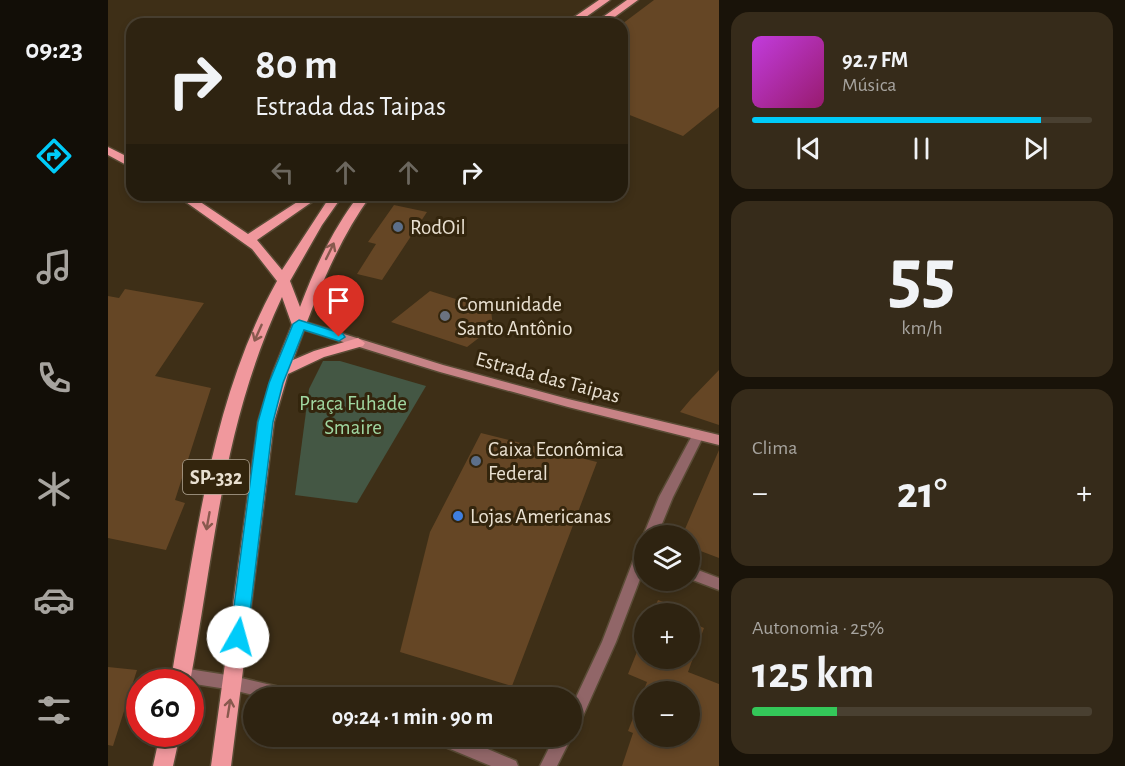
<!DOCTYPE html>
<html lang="pt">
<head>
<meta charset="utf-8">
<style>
  body { margin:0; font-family:"Alegreya Sans",sans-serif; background:#362b1a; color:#f1f3f6; height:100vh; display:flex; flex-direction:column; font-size:22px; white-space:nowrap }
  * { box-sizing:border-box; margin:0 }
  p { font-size:20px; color:#a7a49f }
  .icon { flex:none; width:33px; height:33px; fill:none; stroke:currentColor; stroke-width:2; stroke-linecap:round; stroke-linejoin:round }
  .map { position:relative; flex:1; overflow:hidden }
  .drawer { display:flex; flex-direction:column; gap:12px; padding:12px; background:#191309; width:406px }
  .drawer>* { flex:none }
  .banner { position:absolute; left:18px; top:18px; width:502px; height:183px; border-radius:18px; box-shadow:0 3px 9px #0003,0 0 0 2px #494031; background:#2e2311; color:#f1f3f6; overflow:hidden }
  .controls { position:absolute; left:526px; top:525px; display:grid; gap:12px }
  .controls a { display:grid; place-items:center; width:66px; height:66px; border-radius:50%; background:#2e2311; box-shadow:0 3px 9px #0003,0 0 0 2px #494031; font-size:30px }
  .speed { position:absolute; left:18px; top:669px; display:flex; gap:12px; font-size:30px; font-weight:700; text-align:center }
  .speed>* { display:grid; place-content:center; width:78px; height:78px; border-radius:50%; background:#2e2311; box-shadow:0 3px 9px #0003,0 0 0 2px #494031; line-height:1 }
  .speed .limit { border:9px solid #d22; background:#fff; color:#111 }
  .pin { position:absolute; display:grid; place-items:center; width:51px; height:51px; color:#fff; margin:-62px -26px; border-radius:50% 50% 50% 0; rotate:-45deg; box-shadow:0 0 6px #0007 }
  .pin .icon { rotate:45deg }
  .me { position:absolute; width:66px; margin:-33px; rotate:7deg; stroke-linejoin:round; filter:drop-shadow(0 0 4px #0008) }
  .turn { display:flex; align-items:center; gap:21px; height:126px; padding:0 30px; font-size:27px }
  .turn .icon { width:78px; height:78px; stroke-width:2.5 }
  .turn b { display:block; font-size:42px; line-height:51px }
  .lanes { display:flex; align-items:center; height:57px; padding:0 30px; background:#0003; justify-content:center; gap:30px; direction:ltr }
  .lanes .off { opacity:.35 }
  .big { font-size:45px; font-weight:700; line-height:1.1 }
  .drawer .card { flex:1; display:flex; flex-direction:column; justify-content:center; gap:9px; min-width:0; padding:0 21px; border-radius:18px; background:#362b1a }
  .drawer .dial { align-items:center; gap:0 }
  .dial b { font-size:78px; line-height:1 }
  .song { display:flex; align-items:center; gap:18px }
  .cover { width:72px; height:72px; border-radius:9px; background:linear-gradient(135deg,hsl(290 70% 55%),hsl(320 70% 35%)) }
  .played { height:6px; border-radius:3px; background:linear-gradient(90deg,#00cbf9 85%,#494031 85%) }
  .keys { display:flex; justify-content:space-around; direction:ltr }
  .heat { display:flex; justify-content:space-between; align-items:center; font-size:33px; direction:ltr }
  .charge { height:9px; border-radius:4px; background:linear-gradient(90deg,#34c759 25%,#494031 0) }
  .trip { position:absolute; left:135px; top:687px; width:339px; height:60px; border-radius:30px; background:#2e2311; box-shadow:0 3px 9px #0003,0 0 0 2px #494031; font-weight:700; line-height:60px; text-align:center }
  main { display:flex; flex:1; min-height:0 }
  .tabs { display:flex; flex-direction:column; width:108px; justify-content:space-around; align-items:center; background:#120e07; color:#a7a49f }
  .tabs .icon { width:42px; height:42px }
  .tabs .current { color:#00cbf9 }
  .tabs b { font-size:27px; color:#f1f3f6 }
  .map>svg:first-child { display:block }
</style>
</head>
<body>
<main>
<nav class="tabs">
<b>09:23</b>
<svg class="icon current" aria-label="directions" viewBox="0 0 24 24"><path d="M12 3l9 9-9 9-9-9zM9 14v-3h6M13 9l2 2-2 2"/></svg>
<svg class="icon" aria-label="music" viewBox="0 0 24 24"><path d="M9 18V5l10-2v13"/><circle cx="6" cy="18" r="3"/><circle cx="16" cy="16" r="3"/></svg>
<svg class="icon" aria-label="phone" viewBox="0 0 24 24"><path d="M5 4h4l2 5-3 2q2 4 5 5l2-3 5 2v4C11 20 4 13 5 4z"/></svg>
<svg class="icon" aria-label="climate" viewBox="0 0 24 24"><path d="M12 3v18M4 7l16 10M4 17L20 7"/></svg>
<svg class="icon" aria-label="car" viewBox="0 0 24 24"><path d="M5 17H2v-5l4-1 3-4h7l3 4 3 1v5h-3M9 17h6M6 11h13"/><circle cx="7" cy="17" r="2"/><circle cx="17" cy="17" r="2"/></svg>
<svg class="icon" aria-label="filters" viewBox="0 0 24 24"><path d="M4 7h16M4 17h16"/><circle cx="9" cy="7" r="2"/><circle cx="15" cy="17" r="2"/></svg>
</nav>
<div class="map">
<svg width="611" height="766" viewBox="0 0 611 766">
  <rect width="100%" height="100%" fill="#3e2f17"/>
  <path fill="#445744" d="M215,361H232L318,386L249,503L187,495L201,389Z"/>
  <path fill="#654625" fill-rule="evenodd" d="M546,0H611V107L575,136L514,112V24Z
    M286,205L319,212L274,280L249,274L268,244L260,242Z
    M17,289L96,303L47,376L103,388L67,500L77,503L58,550L0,538V296L11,298Z
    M322,291L383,310L385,327L359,347L283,322Z
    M611,370V425L572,412L583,399Z
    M373,433L489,462L404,686L292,652L322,532Z
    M611,450V558L582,547V536H574Z
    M550,600L580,611L579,614H544Z
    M582,622L596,628L580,672L611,684V766H514L525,733L520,731L539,682L520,674L537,632V658H582ZM537,692H582V736H537Z
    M0,667L29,670L5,746L0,745Z"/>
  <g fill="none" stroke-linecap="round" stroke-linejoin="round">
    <g stroke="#594b35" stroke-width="3">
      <path id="minor" d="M590,430L594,432L596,435L565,497L549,536H537V540L535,536L551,497L586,432Z
        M537,542V566L508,642L470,727L464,729V706L494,642L530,548L532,544Z
        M582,567L611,578V590L582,579Z
        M74,668L125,676L189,691L195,693L197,698H157L125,690L74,682L69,680L66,675L69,670Z
        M464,735V736L449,766H432L447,736H464Z
        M321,736H349L408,761L410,766H383L323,741Z"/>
    </g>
    <g stroke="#594b35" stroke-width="3">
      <path id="secondary" d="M191,320L335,365L460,399L611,435V445L460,407L332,372L187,327L185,324Z"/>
    </g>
    <g stroke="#594b35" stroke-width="3">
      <path id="primary" d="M491,0H502L468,24H456Z
        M519,0H530L497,24H485Z
        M0,147L24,159V168L0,155Z
        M68,195H82L140,234L200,195H214L149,240L174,270L223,195H235L214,225L182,281L192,307C207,267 225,229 251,195H263C227,245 206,302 185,360L206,351L250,338L257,343L255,346L216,357L180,374L166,422L123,766H103L150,422L165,372L184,325L174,297C115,423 107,547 82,682H63C67,651 74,619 79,588C97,482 116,376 169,281L144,249Z
        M52,734H72L65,766H45Z"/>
    </g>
    <use href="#minor" fill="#916668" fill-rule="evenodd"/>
    <use href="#secondary" fill="#c78386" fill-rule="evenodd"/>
    <use href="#primary" fill="#f0989d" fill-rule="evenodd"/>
  </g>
  <defs><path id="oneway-shaft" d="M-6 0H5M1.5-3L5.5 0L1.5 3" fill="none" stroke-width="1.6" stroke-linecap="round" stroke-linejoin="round" transform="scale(1.5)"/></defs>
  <g stroke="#88594e">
    <use href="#oneway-shaft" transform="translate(222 251) rotate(-64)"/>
    <use href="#oneway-shaft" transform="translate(150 333) rotate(114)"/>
    <use href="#oneway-shaft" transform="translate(100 521) rotate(100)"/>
    <use href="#oneway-shaft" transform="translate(121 708) rotate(-81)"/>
  </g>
  <path fill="#00cbf9" stroke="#0084a2" stroke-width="1.5" d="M191,320L235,334L237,337L231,341L196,330L175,383L165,422L139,637L136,642L130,644L125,642L122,637L150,422L161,383L185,324Z"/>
  <g fill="#5c6f8a" stroke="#33250d" stroke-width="2">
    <circle cx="290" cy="227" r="6"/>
    <circle cx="368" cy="461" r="6"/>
  </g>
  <circle fill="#6b7280" stroke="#33250d" stroke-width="2" cx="337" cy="316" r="6"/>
  <circle fill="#3f7fe0" stroke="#33250d" stroke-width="2" cx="350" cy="516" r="6"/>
  <g text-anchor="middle" stroke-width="6" stroke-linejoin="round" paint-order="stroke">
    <rect fill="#33250d" stroke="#b2a896" stroke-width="1.5" x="75" y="460" width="66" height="34" rx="4.5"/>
    <g font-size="20" font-weight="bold" fill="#e9e0d1">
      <text x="108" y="484">SP-332</text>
    </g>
    <g font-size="21" fill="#e9e0d1" stroke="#33250d" text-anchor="start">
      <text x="302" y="234">RodOil</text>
      <text x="349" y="311">Comunidade<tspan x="349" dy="24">Santo Antônio</tspan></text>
      <text x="380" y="456">Caixa Econômica<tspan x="380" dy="24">Federal</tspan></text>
      <text x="362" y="523">Lojas Americanas</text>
    </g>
    <g font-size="21" fill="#e9e0d1" stroke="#33250d">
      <text transform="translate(440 377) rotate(15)" y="7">Estrada das Taipas</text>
    </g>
    <g font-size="21" fill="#a0d7a1" stroke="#33250d">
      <text x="245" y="410">Praça Fuhade<tspan x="245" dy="24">Smaire</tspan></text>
    </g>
  </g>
</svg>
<div class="controls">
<a><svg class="icon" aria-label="layers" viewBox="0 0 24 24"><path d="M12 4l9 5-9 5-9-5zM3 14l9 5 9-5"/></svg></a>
<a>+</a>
<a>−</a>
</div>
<div class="speed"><div class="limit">60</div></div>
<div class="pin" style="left:231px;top:337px;background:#d93025"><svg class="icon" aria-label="arrive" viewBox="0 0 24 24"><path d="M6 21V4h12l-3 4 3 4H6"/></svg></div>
<svg class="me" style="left:130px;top:637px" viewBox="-20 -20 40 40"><circle r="19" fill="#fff"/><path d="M0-13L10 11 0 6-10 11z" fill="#00cbf9"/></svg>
<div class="trip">09:24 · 1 min · 90 m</div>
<div class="banner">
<div class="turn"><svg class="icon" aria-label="right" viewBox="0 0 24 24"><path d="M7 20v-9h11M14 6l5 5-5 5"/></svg><div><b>80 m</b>Estrada das Taipas</div></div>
<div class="lanes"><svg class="icon off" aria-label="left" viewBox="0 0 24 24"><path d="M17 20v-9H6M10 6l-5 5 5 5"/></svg><svg class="icon off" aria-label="ahead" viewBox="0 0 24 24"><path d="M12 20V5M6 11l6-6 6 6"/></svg><svg class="icon off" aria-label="ahead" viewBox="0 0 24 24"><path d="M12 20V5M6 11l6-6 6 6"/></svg><svg class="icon" aria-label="right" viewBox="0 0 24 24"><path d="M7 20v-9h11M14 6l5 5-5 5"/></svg></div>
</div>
</div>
<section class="drawer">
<div class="card">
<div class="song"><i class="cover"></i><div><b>92.7 FM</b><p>Música</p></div></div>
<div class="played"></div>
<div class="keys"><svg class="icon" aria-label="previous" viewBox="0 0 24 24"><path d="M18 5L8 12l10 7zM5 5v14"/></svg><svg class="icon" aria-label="pause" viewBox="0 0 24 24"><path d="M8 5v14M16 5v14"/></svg><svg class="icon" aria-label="next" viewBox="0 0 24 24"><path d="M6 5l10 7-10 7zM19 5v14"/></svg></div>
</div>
<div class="card dial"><b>55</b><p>km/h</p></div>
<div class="card"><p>Clima</p>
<div class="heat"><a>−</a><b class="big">21°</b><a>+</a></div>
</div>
<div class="card"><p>Autonomia · 25%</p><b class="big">125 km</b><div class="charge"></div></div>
</section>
</main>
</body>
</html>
